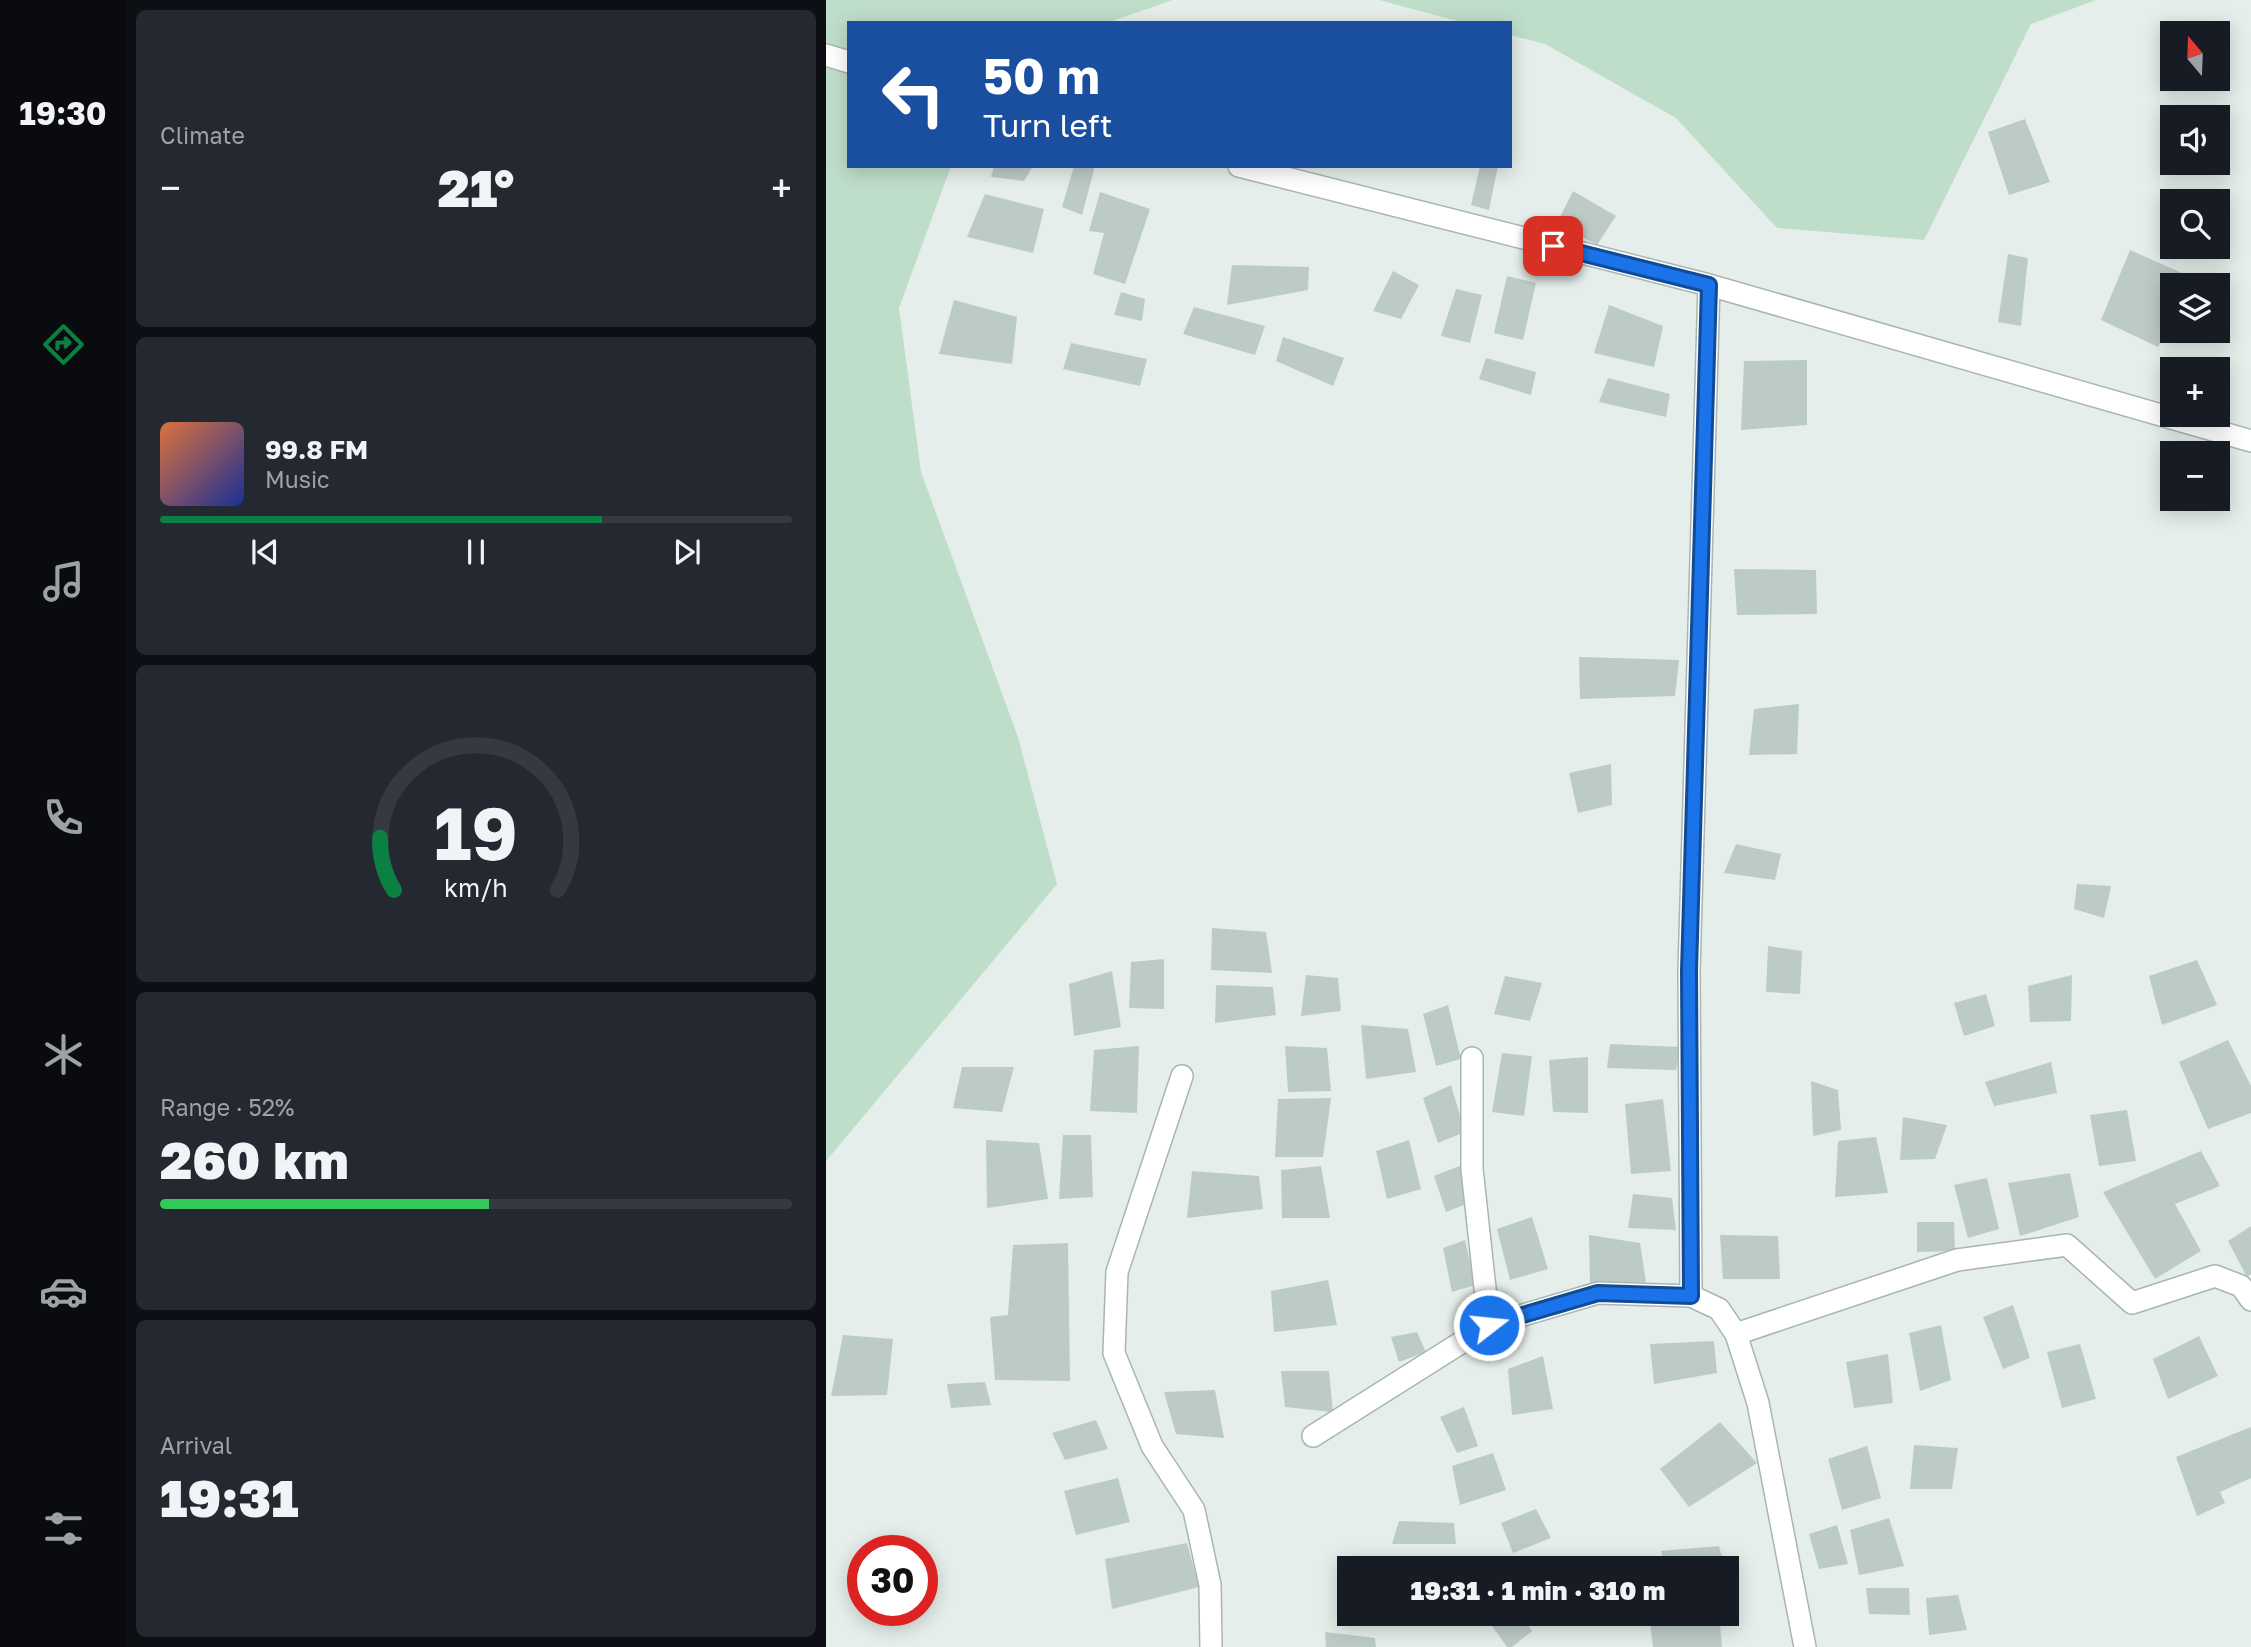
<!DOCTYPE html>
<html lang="en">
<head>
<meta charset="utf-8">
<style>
  body { margin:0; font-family:"Golos Text",sans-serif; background:#242831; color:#f1f3f6; height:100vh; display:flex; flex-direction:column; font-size:26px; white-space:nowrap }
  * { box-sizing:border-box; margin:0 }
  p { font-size:23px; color:#9ea1a6 }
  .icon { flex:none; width:38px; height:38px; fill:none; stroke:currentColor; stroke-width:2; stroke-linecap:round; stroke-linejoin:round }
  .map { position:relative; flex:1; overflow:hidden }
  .sheet { display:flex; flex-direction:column; gap:10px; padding:10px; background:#0d0f14; width:700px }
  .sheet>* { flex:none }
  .guide { position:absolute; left:21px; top:21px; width:665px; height:147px; border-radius:0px; box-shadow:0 4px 18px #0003; background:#1a4fa0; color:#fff; overflow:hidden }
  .needle { width:46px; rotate:341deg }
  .tools { position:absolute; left:1334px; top:21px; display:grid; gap:14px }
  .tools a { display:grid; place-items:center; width:70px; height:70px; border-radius:0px; background:#171b24; box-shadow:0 4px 18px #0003; font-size:35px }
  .speed { position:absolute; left:21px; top:1535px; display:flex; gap:14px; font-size:35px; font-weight:700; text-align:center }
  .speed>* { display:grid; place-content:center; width:91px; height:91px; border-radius:50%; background:#171b24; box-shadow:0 4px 18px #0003; line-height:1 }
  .speed .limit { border:10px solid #d22; background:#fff; color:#111 }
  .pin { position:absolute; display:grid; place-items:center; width:60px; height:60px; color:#fff; margin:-30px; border-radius:14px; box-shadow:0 4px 10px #0006 }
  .me { position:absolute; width:77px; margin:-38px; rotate:74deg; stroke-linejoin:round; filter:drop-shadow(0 0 5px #0008) }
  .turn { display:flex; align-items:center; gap:24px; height:147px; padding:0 21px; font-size:32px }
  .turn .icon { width:91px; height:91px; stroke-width:2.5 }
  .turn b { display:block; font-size:49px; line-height:60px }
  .big { font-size:52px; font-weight:800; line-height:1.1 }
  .sheet .tile { flex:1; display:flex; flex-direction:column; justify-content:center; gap:10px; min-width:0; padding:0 24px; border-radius:10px; background:#242831 }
  .sheet .dial { align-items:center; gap:0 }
  .dial svg { height:182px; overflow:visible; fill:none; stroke:#363941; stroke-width:7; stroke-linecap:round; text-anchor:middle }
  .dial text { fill:#f1f3f6; stroke:none }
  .song { display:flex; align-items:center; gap:21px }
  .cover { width:84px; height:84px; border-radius:10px; background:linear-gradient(135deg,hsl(20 70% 55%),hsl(230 70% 35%)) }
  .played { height:7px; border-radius:4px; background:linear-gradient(90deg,#0b8043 70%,#363941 70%) }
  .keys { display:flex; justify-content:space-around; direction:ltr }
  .heat { display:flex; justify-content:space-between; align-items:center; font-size:38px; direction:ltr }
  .charge { height:10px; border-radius:5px; background:linear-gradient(90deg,#34c759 52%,#363941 0) }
  .trip { position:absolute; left:511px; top:1556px; width:402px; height:70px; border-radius:0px; background:#171b24; box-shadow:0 4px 18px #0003; font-weight:800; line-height:70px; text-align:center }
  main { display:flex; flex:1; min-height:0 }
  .menu { display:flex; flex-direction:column; width:126px; justify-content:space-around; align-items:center; background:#090b0e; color:#9ea1a6 }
  .menu .icon { width:49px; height:49px }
  .menu .current { color:#0b8043 }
  .menu b { font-size:32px; color:#f1f3f6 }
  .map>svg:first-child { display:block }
</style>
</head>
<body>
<main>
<nav class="menu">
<b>19:30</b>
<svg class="icon current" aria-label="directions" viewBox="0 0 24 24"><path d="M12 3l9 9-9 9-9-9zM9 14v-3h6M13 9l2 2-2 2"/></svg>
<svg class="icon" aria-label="music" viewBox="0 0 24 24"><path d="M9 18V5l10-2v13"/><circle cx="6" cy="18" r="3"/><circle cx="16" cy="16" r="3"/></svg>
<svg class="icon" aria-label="phone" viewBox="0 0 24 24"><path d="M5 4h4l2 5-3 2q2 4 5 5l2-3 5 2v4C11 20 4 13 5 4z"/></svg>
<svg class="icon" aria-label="climate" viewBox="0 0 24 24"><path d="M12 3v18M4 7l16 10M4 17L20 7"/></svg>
<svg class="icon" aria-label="car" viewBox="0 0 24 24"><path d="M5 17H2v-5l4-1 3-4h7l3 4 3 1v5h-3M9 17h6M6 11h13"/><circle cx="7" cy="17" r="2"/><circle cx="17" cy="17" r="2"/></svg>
<svg class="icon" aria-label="filters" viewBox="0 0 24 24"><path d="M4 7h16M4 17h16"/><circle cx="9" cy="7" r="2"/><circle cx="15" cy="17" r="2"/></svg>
</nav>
<section class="sheet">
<div class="tile"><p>Climate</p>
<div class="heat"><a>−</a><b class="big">21°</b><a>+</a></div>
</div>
<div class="tile">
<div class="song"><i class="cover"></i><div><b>99.8 FM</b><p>Music</p></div></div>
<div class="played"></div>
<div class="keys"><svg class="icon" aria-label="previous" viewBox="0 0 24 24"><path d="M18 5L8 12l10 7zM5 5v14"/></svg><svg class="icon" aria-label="pause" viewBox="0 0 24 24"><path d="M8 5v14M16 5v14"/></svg><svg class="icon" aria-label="next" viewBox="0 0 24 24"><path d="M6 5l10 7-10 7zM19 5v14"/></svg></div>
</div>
<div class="tile dial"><svg viewBox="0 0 100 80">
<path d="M14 69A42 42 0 1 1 86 69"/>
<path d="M14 69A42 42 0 0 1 8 46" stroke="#0b8043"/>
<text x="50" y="56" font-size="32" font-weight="700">19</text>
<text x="50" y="72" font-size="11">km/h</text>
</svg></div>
<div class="tile"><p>Range · 52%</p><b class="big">260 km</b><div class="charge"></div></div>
<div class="tile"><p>Arrival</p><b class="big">19:31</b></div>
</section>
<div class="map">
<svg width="1425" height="1647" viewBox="0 0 1425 1647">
  <rect width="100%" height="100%" fill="#e5eeea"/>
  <path fill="#bfdec9" d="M0,0H347L280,23H23V166H125L73,308L95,472L192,737L231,884L0,1161Z
    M553,0H1270L1205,24L1098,240L951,228L850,118L719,44L684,35V23H639Z"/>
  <path fill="#bdcbc7" d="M1199,119L1224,182L1183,195L1162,132Z
    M168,166H207L198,181L165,177Z
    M248,166H269L256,215L236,207Z
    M654,166H672L663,210L645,205Z
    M747,191L790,216L771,245L731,223Z
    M274,192L324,209L299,284L267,274L278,233L263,231Z
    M159,194L218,209L207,253L141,237Z
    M1304,250L1365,277L1361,285H1346V318L1332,347L1275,320Z
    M1182,254L1202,258L1195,326L1172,322Z
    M406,265L483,267L482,290L401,305Z
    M567,271L593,285L575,319L547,311Z
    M681,276L710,283L697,340L668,333Z
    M630,289L656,295L644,343L615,336Z
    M295,292L319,299L316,321L288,315Z
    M128,300L191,317L186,364L113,354Z
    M783,305L837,326L828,367L768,353Z
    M368,307L439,326L429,355L357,334Z
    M457,337L518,358L507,386L450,361Z
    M245,343L321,359L314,386L237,369Z
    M660,358L710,372L705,395L653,379Z
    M981,360V425L915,430L918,361Z
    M782,378L844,394L840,417L773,402Z
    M908,569L990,570L991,614L911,615Z
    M753,657L853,660L849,696L754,699Z
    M973,704L971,754L923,755L928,709Z
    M785,764L786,805L752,813L743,773Z
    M910,844L955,854L949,880L898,873Z
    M1251,884L1285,886L1278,918L1248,909Z
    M386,928L440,932L446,973L385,970Z
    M942,946L976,951L974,994L940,992Z
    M338,959V1009L303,1008L305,962Z
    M1371,960L1391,1005L1336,1025L1323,976Z
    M286,971L295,1027L248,1036L243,984Z
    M480,975L512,978L515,1011L475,1016Z
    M1246,975L1245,1021L1204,1022L1202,986Z
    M679,976L716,983L704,1021L668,1014Z
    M390,985L447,987L450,1015L389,1023Z
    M1160,994L1169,1026L1138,1036L1128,1003Z
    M622,1005L635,1059L610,1066L597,1014Z
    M535,1025L582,1029L590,1072L540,1079Z
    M1402,1040L1425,1086V1113L1382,1129L1353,1062Z
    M784,1044L854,1047L850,1070L781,1068Z
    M313,1046L311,1113L264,1111L268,1050Z
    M459,1046L501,1048L505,1091L462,1092Z
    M676,1053L706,1056L698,1116L666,1112Z
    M762,1057V1113L727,1112L723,1060Z
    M1225,1062L1231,1093L1168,1106L1159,1082Z
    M136,1067H188L176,1112L127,1108Z
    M985,1081L1012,1090L1015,1130L987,1136Z
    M625,1085L639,1132L612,1143L597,1098Z
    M505,1098L497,1157H449L452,1099Z
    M837,1099L845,1171L805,1174L799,1104Z
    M1301,1110L1310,1161L1273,1166L1264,1115Z
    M1077,1117L1121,1125L1109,1159L1074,1160Z
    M237,1135H265L267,1197L233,1199Z
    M1050,1137L1062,1193L1009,1197L1012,1141Z
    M160,1140L213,1143L222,1199L161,1208Z
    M583,1140L595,1189L561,1199L550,1151Z
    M1375,1151L1394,1186L1349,1204L1375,1251L1329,1279L1277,1192Z
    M636,1165L643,1203L620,1212L608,1176Z
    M495,1166L504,1218H456L455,1170Z
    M366,1171L433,1176L437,1209L361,1218Z
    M1244,1173L1253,1217L1194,1236L1182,1183Z
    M1161,1178L1173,1229L1142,1238L1128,1185Z
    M807,1194L846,1198L850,1230L802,1228Z
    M706,1217L722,1269L684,1280L671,1229Z
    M1091,1222H1128L1129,1251L1091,1252Z
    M1425,1226V1274L1421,1277L1402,1241Z
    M763,1235L814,1243L820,1282L764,1284Z
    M894,1235L952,1236L954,1279H897Z
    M639,1240L649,1285L626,1292L617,1248Z
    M242,1243L244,1381L169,1380L164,1317L182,1315L187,1245Z
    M502,1280L511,1325L448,1332L445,1291Z
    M1187,1305L1204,1358L1177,1369L1157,1317Z
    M1115,1325L1125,1380L1094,1391L1083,1333Z
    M591,1332L600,1352L573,1362L565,1337Z
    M17,1335L67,1339L61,1395L5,1396Z
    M1373,1336L1392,1376L1342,1399L1327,1359Z
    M888,1341L891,1373L828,1384L824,1344Z
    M1254,1344L1270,1399L1236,1408L1221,1352Z
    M1062,1354L1067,1403L1028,1408L1020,1362Z
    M717,1356L727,1409L686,1415L682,1369Z
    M455,1371H503L507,1412L459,1407Z
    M159,1382L165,1405L125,1408L121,1384Z
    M389,1390L398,1438L350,1434L338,1392Z
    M638,1407L652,1446L631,1453L614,1417Z
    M270,1420L282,1449L239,1460L226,1433Z
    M894,1422L931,1463L863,1507L834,1469Z
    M1425,1427V1478L1394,1492L1399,1503L1371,1516L1350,1457Z
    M1088,1445L1132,1448L1126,1489H1084Z
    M1041,1446L1055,1498L1016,1510L1002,1459Z
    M667,1453L680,1490L634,1505L626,1466Z
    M292,1478L304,1522L250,1535L238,1491Z
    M710,1509L725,1538L687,1553L675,1523Z
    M1063,1518L1078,1566L1033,1575L1024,1530Z
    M573,1521L628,1523L630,1544H566Z
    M1011,1525L1022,1564L993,1569L983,1534Z
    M361,1543L373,1587L286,1609L279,1559Z
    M893,1546L899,1568H839L835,1551Z
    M1040,1588H1083L1084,1615L1043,1614Z
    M1132,1595L1141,1630L1103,1635L1100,1598Z
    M663,1614H696L706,1631L686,1647H681L659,1616Z
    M823,1614H893L896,1647H827Z
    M499,1632L549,1638L550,1647H500Z"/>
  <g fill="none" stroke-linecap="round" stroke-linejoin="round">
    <g stroke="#a7b6b2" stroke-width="24">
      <path id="minor" d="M0,55L23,62
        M413,166L883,285L1425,441
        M646,1058V1169L663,1325
        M356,1076L291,1272L288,1353L326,1446L368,1510L384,1585L385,1647
        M865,1296L863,971L883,285
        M910,1334L1131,1260L1241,1245L1306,1303L1389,1276L1415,1286L1425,1300
        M487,1436L663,1325L772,1293L865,1296L893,1309L910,1334L932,1403L979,1647"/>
    </g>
    <use href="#minor" stroke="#fff" stroke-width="21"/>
  </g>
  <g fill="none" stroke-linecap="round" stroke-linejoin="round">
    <g stroke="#114b97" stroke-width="18">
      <path id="route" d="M663,1325L772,1293L865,1296L863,971L883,285L727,246"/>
    </g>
    <use href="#route" stroke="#1a73e8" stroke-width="12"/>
  </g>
</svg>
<div class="tools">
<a><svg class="needle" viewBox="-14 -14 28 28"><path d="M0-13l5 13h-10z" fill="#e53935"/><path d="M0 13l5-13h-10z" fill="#9ea1a6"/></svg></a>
<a><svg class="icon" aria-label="sound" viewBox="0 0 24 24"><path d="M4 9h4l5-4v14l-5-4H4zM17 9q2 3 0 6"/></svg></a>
<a><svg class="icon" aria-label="search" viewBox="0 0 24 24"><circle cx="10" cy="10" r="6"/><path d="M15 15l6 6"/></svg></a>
<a><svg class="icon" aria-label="layers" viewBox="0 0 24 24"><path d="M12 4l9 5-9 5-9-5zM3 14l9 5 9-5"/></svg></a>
<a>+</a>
<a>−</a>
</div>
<div class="speed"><div class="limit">30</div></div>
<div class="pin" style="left:727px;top:246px;background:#d93025"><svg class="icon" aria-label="arrive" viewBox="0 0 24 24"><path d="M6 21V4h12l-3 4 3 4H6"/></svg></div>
<svg class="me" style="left:663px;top:1325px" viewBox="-20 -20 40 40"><circle r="17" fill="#1a73e8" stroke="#fff" stroke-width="3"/><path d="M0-11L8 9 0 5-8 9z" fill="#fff"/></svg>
<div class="trip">19:31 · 1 min · 310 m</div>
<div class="guide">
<div class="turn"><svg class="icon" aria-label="left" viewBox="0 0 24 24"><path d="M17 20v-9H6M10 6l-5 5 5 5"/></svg><div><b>50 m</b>Turn left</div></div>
</div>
</div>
</main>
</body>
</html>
